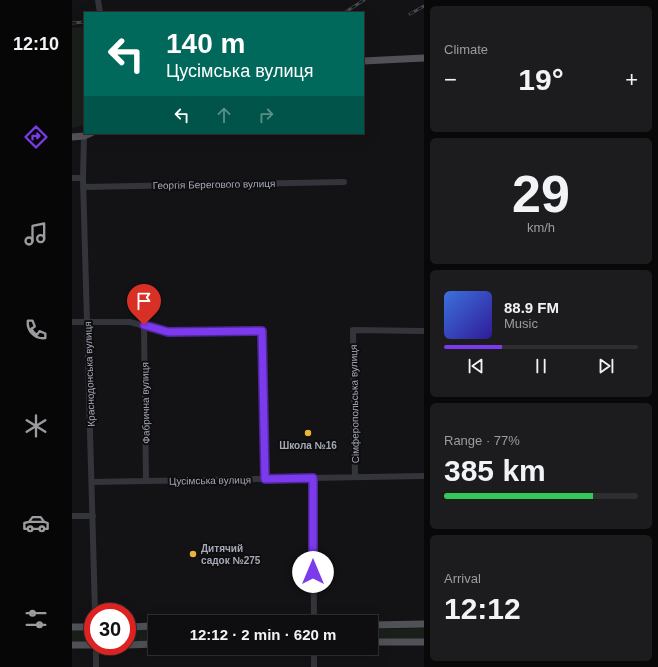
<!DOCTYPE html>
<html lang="en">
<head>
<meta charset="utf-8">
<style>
  body { margin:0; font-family:Helvetica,sans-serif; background:#1c1c1e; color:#f1f3f6; height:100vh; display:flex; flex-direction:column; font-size:15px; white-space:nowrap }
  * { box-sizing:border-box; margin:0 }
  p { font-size:13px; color:#9b9c9f }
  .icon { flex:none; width:22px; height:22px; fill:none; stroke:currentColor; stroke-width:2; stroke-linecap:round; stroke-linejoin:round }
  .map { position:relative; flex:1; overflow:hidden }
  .side { display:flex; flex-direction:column; gap:6px; padding:6px; background:#080809; width:234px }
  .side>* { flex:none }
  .banner { position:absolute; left:12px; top:12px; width:280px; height:122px; border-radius:0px; box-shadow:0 4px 16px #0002,0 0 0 1px #2e2e30; background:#00695c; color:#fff; overflow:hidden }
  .speed { position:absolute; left:12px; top:603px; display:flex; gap:8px; font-size:20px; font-weight:700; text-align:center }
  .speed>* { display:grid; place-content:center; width:52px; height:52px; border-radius:50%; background:#0e0e10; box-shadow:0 4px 16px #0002,0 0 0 1px #2e2e30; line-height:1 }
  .speed .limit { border:6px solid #d22; background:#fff; color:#111 }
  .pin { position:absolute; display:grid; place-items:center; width:34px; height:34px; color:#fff; margin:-41px -17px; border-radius:50% 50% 50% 0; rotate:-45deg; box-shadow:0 0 4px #0007 }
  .pin .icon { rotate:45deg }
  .me { position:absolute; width:44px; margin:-22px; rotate:0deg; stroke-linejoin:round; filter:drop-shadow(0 0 3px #0008) }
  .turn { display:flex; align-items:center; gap:14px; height:84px; padding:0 16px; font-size:18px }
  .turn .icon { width:52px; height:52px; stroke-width:2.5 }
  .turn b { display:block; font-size:28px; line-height:34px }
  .lanes { display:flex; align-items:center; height:38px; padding:0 16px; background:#0003; justify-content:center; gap:20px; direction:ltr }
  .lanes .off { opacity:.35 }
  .big { font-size:30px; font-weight:800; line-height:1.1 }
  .side .tile { flex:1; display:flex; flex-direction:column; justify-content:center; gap:6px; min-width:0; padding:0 14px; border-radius:6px; background:#1c1c1e }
  .side .dial { align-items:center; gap:0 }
  .dial b { font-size:52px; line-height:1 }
  .song { display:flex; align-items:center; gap:12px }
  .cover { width:48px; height:48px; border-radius:6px; background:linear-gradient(135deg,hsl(220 70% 55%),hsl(250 70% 35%)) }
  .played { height:4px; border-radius:2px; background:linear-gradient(90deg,#7c3aed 30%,#2e2e30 30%) }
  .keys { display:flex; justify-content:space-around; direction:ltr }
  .heat { display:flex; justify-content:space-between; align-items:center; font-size:22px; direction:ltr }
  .charge { height:6px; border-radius:3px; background:linear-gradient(90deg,#34c759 77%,#2e2e30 0) }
  .trip { position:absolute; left:76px; top:615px; width:230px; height:40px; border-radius:0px; background:#0e0e10; box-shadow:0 4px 16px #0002,0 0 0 1px #2e2e30; font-weight:800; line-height:40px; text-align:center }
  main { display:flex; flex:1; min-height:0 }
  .dock { display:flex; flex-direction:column; width:72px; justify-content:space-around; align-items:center; background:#060606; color:#9b9c9f }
  .dock .icon { width:28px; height:28px }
  .dock .selected { color:#7c3aed }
  .dock b { font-size:18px; color:#f1f3f6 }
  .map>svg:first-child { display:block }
</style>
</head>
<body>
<main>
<nav class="dock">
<b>12:10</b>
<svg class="icon selected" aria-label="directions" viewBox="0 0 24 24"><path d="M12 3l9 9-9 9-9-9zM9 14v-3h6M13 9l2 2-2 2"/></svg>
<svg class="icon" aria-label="music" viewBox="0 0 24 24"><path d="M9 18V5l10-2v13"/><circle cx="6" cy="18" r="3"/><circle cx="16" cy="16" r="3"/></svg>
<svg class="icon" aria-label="phone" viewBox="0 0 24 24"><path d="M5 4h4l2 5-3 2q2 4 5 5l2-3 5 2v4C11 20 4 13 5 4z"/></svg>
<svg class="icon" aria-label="climate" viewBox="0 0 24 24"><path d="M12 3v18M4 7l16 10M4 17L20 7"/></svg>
<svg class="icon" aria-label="car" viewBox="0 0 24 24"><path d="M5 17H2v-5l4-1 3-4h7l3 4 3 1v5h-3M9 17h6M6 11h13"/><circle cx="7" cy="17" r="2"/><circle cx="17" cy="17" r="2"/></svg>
<svg class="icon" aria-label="filters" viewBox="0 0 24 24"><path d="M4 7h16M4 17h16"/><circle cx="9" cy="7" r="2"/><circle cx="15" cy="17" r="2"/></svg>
</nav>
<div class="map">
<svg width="352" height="667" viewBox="0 0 352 667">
  <rect width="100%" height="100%" fill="#131315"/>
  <path fill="#1a1f1b" d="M13,27V125L0,128V28Z
    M352,628V640L299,641V629Z
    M55,630H83V642H55Z
    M0,631H17L21,635V639L18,642L0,643Z"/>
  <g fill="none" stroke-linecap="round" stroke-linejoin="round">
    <path stroke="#34353a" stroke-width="6" d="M26,0L28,13
      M12,136L11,178L23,612
      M0,178H11
      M11,187L272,182
      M0,322H58L96,332L190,331L193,479
      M72,325L74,481
      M283,477L281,330L352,331
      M241,478L242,622
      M20,482L352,476
      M0,516H21
      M24,646V667
      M242,648V667"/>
    <path stroke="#515258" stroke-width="7" d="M291,61L352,58
      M0,137L12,136L19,133
      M299,625L352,624
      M0,627H21
      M55,627L83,626
      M299,642H352
      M0,645H21
      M55,645L83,644"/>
    <g stroke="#47494f" stroke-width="3">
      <path id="rail" d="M272,13L292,0
        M338,14L352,6
        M0,23L13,22"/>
    </g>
    <use href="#rail" stroke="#0e0e10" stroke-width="1.5" stroke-dasharray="4.5" stroke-linecap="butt"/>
  </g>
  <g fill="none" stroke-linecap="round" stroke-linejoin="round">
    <g stroke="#51269a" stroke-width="10">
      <path id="route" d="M72,325L96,332L190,331L193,479L241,478V572"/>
    </g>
    <use href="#route" stroke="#7c3aed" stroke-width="7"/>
  </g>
  <g fill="#e9b637" stroke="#0e0e10" stroke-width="1.5">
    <circle cx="236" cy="433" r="4"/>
    <circle cx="121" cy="554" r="4"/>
  </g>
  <g text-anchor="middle" stroke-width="4" stroke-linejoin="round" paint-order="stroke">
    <g font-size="10" fill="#a5a9b5" stroke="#0e0e10">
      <text transform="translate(142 184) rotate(-1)" y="4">Георгія Берегового вулиця</text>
      <text transform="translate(17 374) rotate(-92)" y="4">Краснодонська вулиця</text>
      <text transform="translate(73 403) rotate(-91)" y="4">Фабрична вулиця</text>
      <text transform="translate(282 404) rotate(-91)" y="4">Сімферопольська вулиця</text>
      <text transform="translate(138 480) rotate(-1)" y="4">Цусімська вулиця</text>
    </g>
    <g font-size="10" font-weight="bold" fill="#a5a9b5" stroke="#0e0e10">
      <text x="236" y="449">Школа №16</text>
      <text x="129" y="552" text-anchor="start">Дитячий<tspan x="129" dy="12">садок №275</tspan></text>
    </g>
  </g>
</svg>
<div class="speed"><div class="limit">30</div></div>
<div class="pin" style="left:72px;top:325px;background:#d93025"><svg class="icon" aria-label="arrive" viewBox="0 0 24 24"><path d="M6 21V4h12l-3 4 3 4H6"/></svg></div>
<svg class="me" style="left:241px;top:572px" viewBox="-20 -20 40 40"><circle r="19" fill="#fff"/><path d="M0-13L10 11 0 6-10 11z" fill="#7c3aed"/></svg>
<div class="trip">12:12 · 2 min · 620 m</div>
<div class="banner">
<div class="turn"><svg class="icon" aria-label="left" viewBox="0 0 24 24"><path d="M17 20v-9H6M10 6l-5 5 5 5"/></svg><div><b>140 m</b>Цусімська вулиця</div></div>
<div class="lanes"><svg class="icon" aria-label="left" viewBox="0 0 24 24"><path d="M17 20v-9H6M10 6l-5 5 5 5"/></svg><svg class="icon off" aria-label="ahead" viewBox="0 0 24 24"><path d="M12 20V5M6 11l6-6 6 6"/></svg><svg class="icon off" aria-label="right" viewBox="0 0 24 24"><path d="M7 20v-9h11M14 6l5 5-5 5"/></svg></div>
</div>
</div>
<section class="side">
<div class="tile"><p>Climate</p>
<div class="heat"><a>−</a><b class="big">19°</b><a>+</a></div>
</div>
<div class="tile dial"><b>29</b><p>km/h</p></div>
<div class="tile">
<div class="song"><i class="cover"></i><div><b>88.9 FM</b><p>Music</p></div></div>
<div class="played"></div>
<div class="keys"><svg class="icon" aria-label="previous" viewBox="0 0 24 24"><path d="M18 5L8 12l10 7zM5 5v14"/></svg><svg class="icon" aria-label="pause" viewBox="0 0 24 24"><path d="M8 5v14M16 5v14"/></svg><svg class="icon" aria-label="next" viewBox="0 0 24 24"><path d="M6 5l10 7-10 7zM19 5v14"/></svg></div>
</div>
<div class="tile"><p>Range · 77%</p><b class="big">385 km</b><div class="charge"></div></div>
<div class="tile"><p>Arrival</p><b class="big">12:12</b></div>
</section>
</main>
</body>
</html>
